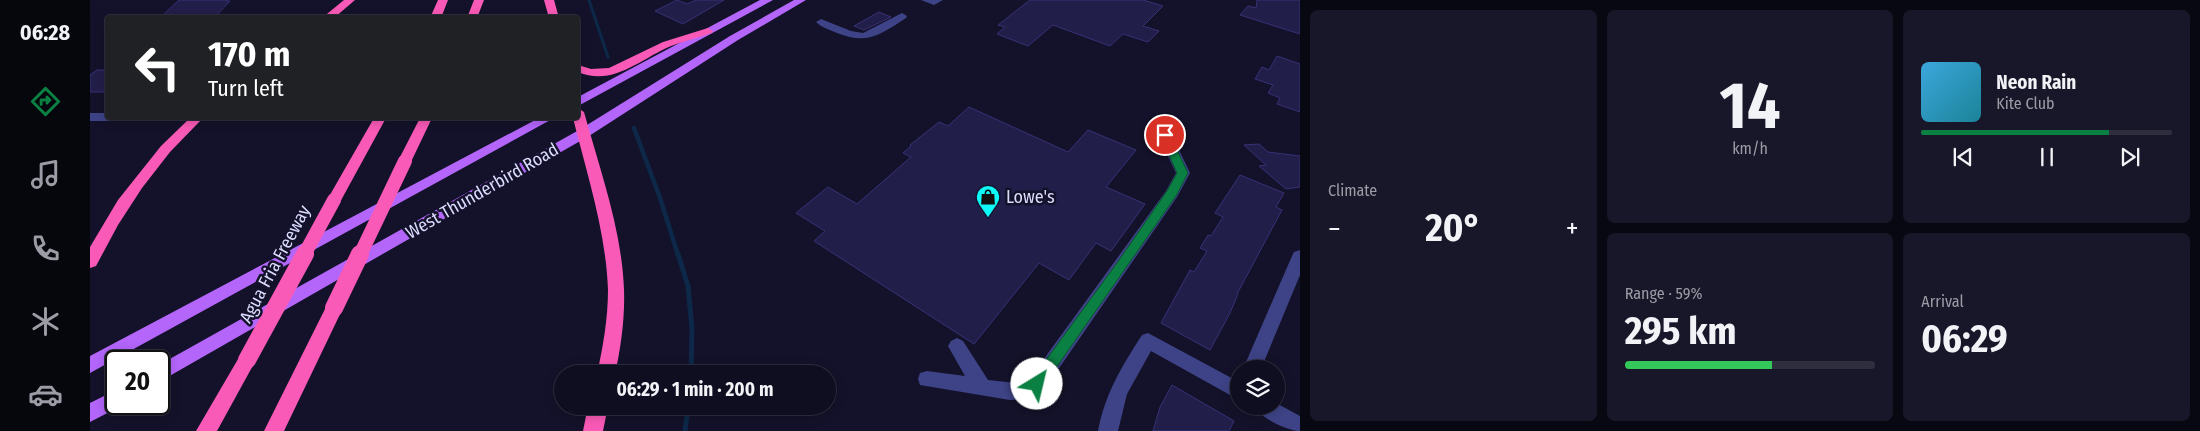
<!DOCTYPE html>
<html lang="en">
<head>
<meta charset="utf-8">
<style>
  body { margin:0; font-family:"Fira Sans Condensed",sans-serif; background:#171729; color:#f1f3f6; height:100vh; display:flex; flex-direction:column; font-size:19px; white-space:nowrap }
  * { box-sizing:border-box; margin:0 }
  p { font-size:16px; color:#9b9ca5 }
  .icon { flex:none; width:28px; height:28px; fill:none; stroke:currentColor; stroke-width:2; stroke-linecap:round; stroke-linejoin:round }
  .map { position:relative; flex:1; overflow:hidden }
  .sheet { display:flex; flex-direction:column; gap:10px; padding:10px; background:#080812; width:900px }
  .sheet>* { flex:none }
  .guide { position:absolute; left:15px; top:15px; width:475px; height:105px; border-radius:5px; box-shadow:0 2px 12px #0003,0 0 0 1px #2e2e3e; background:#202124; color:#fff; overflow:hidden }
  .fabs { position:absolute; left:1140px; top:360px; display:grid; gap:10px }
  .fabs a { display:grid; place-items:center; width:55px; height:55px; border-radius:50%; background:#0e0e20; box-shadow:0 2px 12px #0003,0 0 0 1px #2e2e3e; font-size:25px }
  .speed { position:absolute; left:15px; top:350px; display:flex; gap:10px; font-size:25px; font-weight:700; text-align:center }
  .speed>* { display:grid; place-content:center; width:65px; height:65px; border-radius:50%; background:#0e0e20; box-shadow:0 2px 12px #0003,0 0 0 1px #2e2e3e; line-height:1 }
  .speed .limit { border:2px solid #111; border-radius:8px; background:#fff; color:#111 }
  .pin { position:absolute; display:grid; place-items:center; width:42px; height:42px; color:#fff; margin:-21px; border:2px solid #fff; border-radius:50%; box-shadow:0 1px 5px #0007 }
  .me { position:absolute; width:55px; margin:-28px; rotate:36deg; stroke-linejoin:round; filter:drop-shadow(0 0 4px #0008) }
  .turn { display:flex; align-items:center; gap:18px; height:105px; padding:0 20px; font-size:22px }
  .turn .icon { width:65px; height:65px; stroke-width:2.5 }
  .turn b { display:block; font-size:35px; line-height:42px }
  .big { font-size:38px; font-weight:700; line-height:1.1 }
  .sheet .tile { flex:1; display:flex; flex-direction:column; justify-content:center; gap:8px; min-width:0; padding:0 18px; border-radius:8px; background:#171729 }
  .sheet .dial { align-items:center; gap:0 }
  .dial b { font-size:65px; line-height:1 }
  .song { display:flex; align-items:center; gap:15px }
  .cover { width:60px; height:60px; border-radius:8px; background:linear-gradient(135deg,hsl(200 70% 55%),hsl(190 70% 35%)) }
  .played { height:5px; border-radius:2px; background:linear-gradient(90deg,#0b8043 75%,#2e2e3e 75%) }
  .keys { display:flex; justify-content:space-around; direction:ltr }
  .heat { display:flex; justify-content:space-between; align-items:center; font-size:28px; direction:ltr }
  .charge { height:8px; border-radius:4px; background:linear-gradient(90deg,#34c759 59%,#2e2e3e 0) }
  .sheet .tiles { flex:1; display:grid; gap:10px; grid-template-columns:repeat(3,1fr) }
  .tile:first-child { grid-row:span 2 }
  .trip { position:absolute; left:464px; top:365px; width:282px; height:50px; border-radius:25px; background:#0e0e20; box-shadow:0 2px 12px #0003,0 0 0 1px #2e2e3e; font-weight:700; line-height:50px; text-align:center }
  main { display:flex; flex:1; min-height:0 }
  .menu { display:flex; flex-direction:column; width:90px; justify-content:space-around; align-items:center; background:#06060d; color:#9b9ca5 }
  .menu .icon { width:35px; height:35px }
  .menu .current { color:#0b8043 }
  .menu b { font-size:22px; color:#f1f3f6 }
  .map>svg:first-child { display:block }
</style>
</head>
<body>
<main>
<nav class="menu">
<b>06:28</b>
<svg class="icon current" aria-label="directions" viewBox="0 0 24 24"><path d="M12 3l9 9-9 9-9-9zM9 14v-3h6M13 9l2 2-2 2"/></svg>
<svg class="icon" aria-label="music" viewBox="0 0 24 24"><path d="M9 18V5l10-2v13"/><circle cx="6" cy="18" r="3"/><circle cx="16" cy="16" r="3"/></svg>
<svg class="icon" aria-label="phone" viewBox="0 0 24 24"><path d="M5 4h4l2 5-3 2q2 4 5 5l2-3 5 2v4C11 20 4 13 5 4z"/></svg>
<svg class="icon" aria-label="climate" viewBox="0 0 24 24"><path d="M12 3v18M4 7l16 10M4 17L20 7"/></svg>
<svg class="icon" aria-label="car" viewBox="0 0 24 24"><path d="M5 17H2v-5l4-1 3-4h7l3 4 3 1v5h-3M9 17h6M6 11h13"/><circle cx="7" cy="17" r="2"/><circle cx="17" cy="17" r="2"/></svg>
</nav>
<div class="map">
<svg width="1210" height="431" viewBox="0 0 1210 431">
  <rect width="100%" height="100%" fill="#13122a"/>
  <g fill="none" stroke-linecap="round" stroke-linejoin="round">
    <path stroke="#0d2848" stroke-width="3" d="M499,0L518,57"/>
    <path stroke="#0d2848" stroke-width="4.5" d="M544,128L570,198L588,255"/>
    <path stroke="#0d2848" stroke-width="5" d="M588,254L598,286L602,329L601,374
      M595,431L598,406"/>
  </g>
  <path fill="#221e4a" stroke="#373176" d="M89,0H137L136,1H140L125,17L70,18Z
    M587,0L597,4L606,0H634L593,24L565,11Z
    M940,0H1053L1073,6L1053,26L1069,31L1058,42L1033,34L1020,46L963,25L938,46L907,34L915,27L908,25Z
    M1167,0H1210V34L1150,15L1158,6L1166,8Z
    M789,12L801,17L774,30L764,26Z
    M1187,56L1210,64V112L1187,104L1190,98L1178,93L1183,85L1165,79L1172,67L1179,70Z
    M7,70H18V92H0V75Z
    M879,107L978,152L998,130L1046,150L1016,187L1055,204L1021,251L1006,243L979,280L949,263L884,344L724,241L735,231L706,213L738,187L767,204L821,157L813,153L821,146L820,145L849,122L858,126Z
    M1169,144L1178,152L1210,156V187L1196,189L1169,166L1176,165L1154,145Z
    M1150,175L1194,193L1186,207L1192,210L1147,294H1148L1140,313L1120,350L1071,323L1100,270L1104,272L1117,251L1110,248L1118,235L1121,236L1133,217L1125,213Z
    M1082,385L1144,421L1139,431H1063L1070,407Z"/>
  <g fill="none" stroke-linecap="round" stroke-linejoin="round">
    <path fill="#3e4387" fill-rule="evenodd" d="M831,0H853L844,5Z
      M812,13L817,16L816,18C790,35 777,45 747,33C740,30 731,27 726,22L731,19L761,31L773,33Z
      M0,113H18V118H24L18,121H0Z
      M1075,131L1082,135L1100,173L1087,197L954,390L933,399L920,400L830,385L828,379L830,373L837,371L875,376L858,346L861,341L867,338L873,341L898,380L926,383L940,378L1076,191L1086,173L1068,135Z
      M1210,250V275L1171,369H1153L1202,256L1204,252Z
      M1058,333L1149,382V400L1061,351L1037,394L1028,431H1008C1015,394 1032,366 1052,335Z
      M1186,403L1210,416V431C1198,431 1170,418 1164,406H1186Z"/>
    <path fill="#b466fb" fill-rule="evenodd" d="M670,0H683L488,106V97Z
      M704,0H716L648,40L499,136L69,382V365L489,130L640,36Z
      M449,118H464L0,373V356Z
      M26,390V404L33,405L0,422V403Z"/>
    <path fill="#fa5ab7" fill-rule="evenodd" d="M254,0H265L244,18H232Z
      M348,0H358L351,18H340Z
      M384,0H394L387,18H377Z
      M454,0H464L469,18H459Z
      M618,28L623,31L622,33C608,38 594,41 581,46C550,59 523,87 488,72V65L501,69L519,68L573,42Z
      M488,108L494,112C510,170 532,230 534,290C535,318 531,347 525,374H507C513,347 518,318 518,290C516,232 497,174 483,118H488Z
      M100,118H113L80,152L52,188L28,225L6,266L0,268V247L28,200L71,146Z
      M284,118H296L249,204H239L237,200Z
      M330,118H342L320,164H310L308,161Z
      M244,301L250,303L253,308L194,431H174L238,303Z
      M157,352L163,354L166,360L127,431H106L151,354Z
      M498,406H518L513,431H493Z"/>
    <path stroke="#fa5ab7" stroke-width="14" d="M214,255L244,200
      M270,255L315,161"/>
    <path stroke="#fa5ab7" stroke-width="18" d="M244,308L270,254
      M157,360L215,254"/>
  </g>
  <path fill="#0b8043" stroke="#07532c" d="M1075,132L1080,135L1098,173L1086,196L1035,269L952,388L947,390L942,388L940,384L942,379L1027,263L1077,191L1087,173L1070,135Z"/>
  <defs>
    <g id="shop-pin" transform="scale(1.25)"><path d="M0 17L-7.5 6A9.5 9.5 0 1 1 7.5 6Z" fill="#0df8f7" stroke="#13122a"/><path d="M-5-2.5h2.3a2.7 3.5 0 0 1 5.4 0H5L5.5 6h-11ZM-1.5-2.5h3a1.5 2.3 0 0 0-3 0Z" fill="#111"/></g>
  </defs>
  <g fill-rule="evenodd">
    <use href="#shop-pin" x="898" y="197"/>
  </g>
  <g text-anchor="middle" stroke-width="5" stroke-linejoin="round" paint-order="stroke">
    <g font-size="18" fill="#dcdbfe" stroke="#13122a">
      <text transform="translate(392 191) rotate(-30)" y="6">West Thunderbird Road</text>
      <text transform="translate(185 264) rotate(-62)" y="6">Agua Fria Freeway</text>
    </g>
    <g font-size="18" fill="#dcdbfe" stroke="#13122a" text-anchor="start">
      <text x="916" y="203">Lowe's</text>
    </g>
  </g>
</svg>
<div class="fabs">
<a><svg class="icon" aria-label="layers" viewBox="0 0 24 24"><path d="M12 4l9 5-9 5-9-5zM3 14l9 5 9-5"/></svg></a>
</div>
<div class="speed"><div class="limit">20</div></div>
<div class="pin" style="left:1075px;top:135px;background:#d93025"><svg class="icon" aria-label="arrive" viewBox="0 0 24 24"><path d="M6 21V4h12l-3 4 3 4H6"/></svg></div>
<svg class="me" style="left:947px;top:384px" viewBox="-20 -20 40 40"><circle r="19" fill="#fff"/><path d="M0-13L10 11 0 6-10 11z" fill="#0b8043"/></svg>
<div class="trip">06:29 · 1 min · 200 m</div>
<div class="guide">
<div class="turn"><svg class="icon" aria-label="left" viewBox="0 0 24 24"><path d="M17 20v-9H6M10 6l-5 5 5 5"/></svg><div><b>170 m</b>Turn left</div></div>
</div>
</div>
<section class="sheet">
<div class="tiles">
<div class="tile"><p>Climate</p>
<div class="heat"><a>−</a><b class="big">20°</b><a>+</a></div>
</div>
<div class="tile dial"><b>14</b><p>km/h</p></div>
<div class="tile">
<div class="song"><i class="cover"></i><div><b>Neon Rain</b><p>Kite Club</p></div></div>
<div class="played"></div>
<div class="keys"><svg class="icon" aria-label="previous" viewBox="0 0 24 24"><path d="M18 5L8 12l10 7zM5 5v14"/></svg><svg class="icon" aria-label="pause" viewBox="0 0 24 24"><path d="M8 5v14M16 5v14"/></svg><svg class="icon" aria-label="next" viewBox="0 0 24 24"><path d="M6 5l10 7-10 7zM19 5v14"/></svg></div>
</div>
<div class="tile"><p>Range · 59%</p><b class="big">295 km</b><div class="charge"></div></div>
<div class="tile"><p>Arrival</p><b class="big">06:29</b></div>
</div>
</section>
</main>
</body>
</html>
